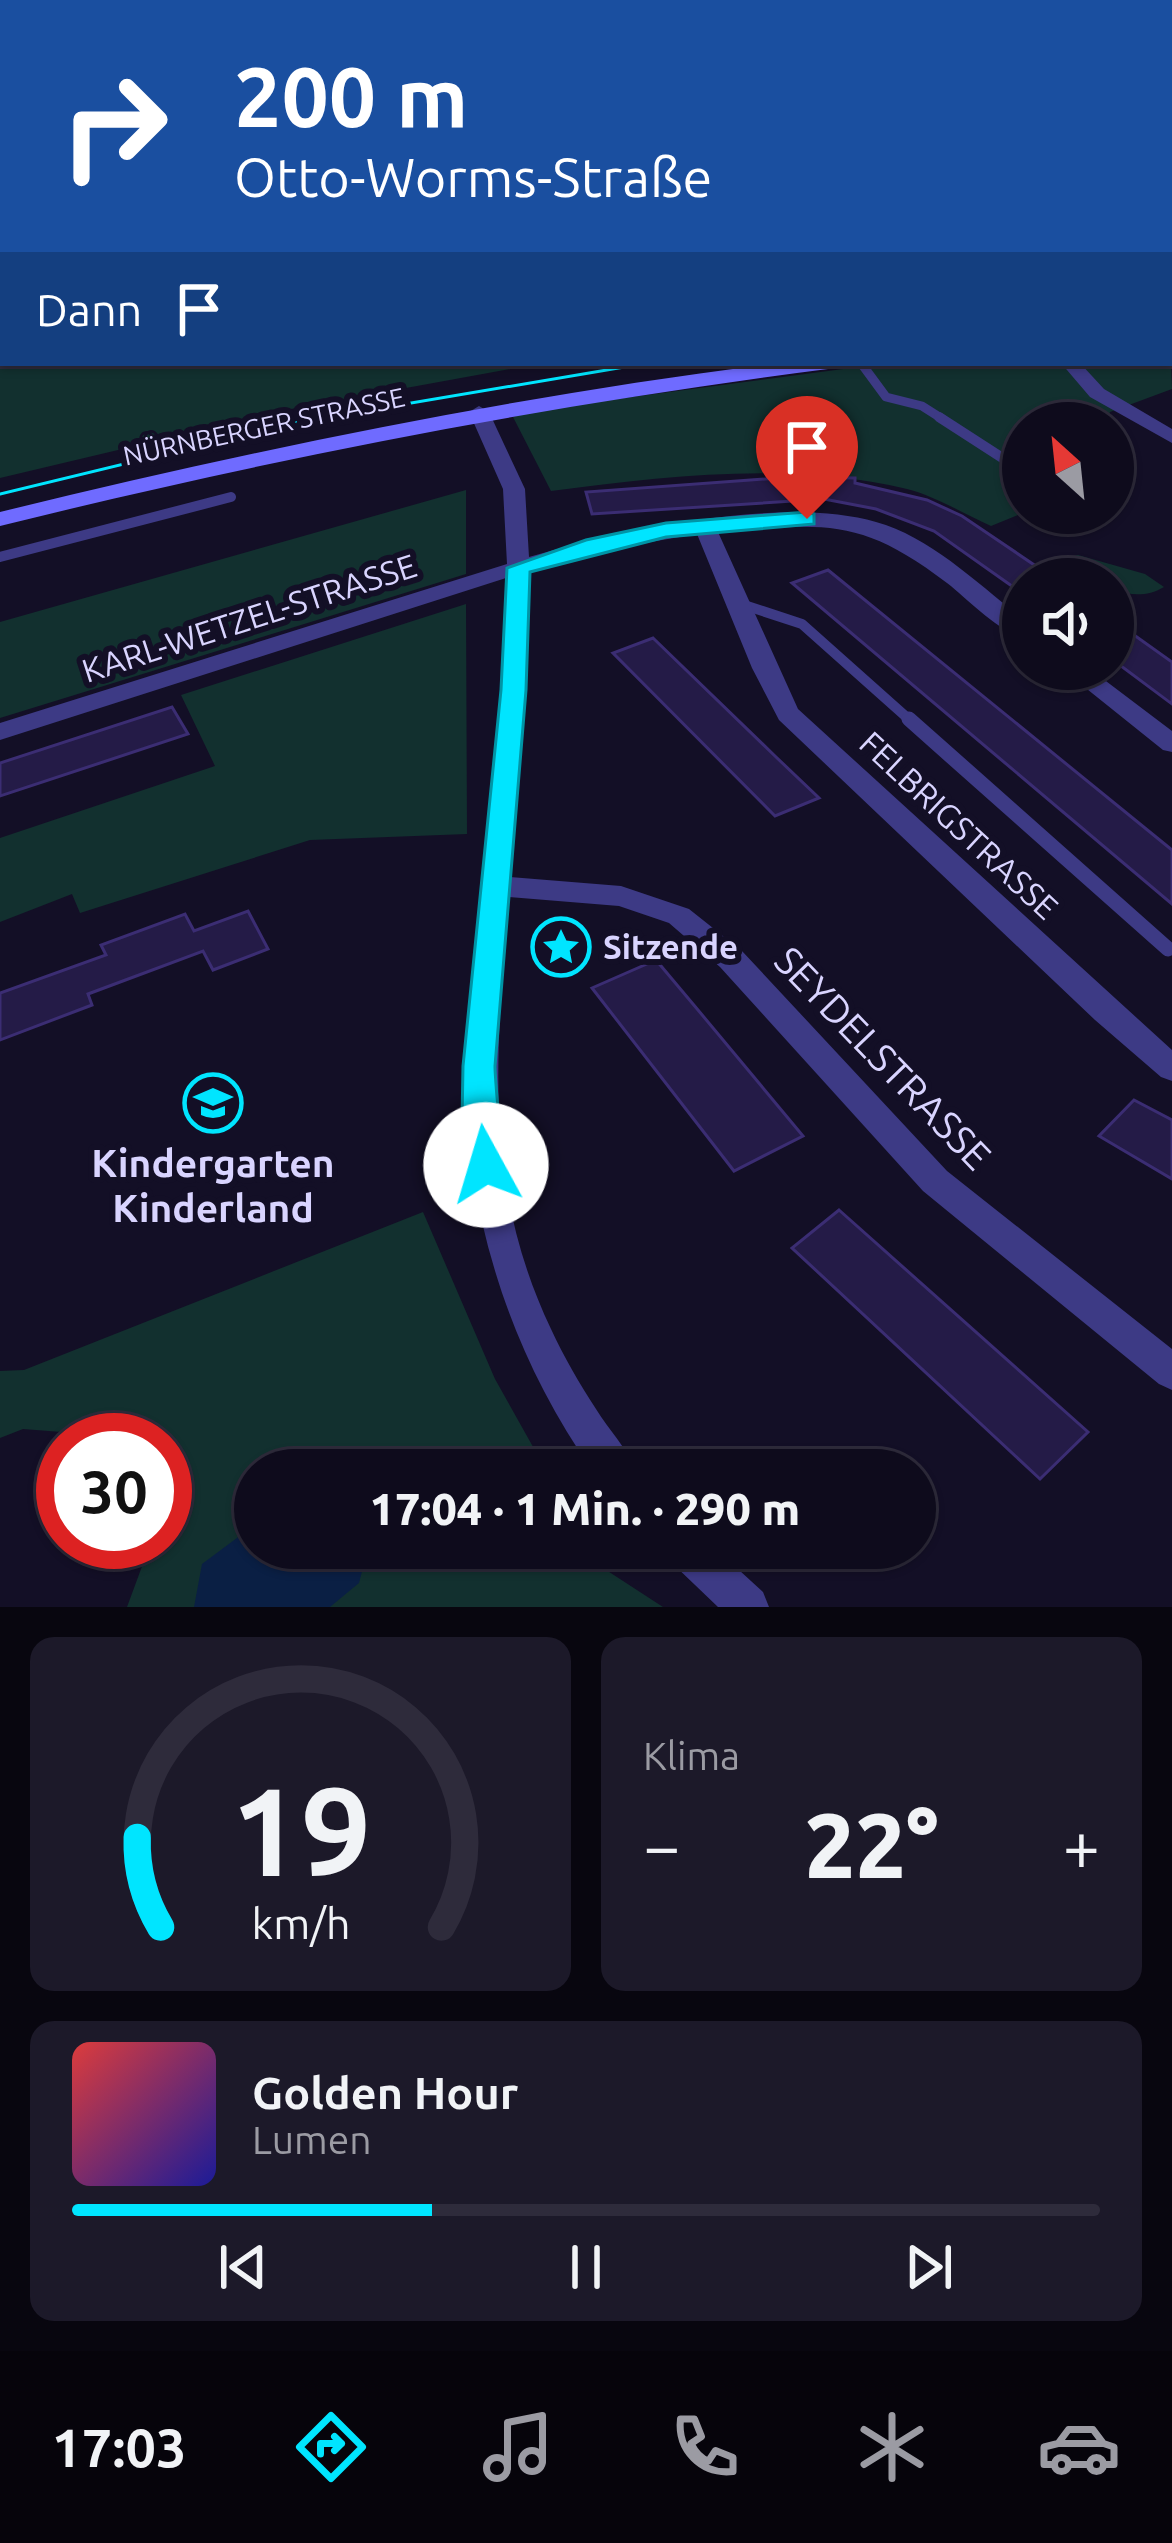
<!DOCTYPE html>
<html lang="de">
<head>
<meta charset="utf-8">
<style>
  body { margin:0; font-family:Ubuntu,sans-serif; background:#1c1929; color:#f1f3f6; height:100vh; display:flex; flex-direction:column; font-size:45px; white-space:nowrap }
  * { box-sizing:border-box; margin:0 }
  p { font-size:39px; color:#9b9ba3 }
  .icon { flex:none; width:66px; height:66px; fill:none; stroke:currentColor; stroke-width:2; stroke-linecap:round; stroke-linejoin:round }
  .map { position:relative; height:1607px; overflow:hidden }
  .sheet { display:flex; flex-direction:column; gap:30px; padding:30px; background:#08060f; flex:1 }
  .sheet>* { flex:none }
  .guide { position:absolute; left:0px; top:0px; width:1173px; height:366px; box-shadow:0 3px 9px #0004,0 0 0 3px #2e2b3b; background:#1a4fa0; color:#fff; overflow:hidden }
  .needle { width:78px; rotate:333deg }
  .controls { position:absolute; left:1002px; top:402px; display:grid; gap:24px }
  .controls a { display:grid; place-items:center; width:132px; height:132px; border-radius:50%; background:#0e0b1c; box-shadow:0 3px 9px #0004,0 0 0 3px #2e2b3b; font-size:60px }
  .speed { position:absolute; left:36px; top:1413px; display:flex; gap:24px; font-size:60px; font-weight:700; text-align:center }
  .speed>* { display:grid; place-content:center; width:156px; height:156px; border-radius:50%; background:#0e0b1c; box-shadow:0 3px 9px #0004,0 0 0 3px #2e2b3b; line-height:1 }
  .speed .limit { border:18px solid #d22; background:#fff; color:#111 }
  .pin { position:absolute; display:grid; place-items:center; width:102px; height:102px; color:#fff; margin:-123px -51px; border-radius:50% 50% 50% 0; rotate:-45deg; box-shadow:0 0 12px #0007 }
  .pin .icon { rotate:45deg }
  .me { position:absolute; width:132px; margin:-66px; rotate:354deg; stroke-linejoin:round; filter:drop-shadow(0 0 9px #0008) }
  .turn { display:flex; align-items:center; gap:42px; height:252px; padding:0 36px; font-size:54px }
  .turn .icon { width:156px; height:156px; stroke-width:2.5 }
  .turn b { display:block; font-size:84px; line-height:102px }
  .then { display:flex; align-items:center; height:114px; padding:0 36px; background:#0003; gap:24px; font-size:45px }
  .big { font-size:90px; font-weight:800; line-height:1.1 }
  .sheet .widget { flex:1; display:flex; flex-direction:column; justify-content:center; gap:18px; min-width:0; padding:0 42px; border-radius:24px; background:#1c1929 }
  .sheet .dial { align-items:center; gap:0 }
  .dial svg { height:312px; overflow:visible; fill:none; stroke:#2e2b3b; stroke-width:7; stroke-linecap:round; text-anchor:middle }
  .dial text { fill:#f1f3f6; stroke:none }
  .song { display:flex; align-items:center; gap:36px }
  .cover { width:144px; height:144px; border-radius:18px; background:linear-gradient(135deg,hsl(0 70% 55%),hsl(240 70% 35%)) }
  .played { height:12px; border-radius:6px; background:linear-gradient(90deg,#00e5ff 35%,#2e2b3b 35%) }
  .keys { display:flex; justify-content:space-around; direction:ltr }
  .heat { display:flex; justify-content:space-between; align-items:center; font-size:66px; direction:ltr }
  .sheet .tiles { flex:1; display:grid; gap:30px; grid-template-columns:1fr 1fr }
  .widget:last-child { grid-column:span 2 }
  .trip { position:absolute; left:234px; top:1449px; width:702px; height:120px; border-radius:60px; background:#0e0b1c; box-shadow:0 3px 9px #0004,0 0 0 3px #2e2b3b; font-weight:800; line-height:120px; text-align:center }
  .menu { display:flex; height:192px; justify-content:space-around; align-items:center; background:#06040b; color:#9b9ba3 }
  .menu .icon { width:84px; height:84px }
  .menu .active { color:#00e5ff }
  .menu b { font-size:54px; color:#f1f3f6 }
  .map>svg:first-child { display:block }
</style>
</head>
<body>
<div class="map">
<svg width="1172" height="1607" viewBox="0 0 1172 1607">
  <rect width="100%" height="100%" fill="#130f26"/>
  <path fill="#12302f" d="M0,275L3,363H543L291,409L0,478Z
    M1170,333L1172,389L1110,412L1105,423H1023V513L991,526C964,514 935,496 907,489C791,461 667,476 551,491L513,417L541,409L888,363H1170Z
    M466,490V574L0,718V622Z
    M1078,555L1145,574L1164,587C1147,597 1133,595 1113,591V579C1089,579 1069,584 1056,561Z
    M466,604L467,834L310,840L80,913L72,894L0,922V838L215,766L181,695Z
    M423,1212L495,1379L546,1470H255V1548H589L600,1566L663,1607H127L151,1542H165V1440L23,1429L0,1438V1371L24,1370Z"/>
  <path fill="#0a1f44" d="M249,1529H255V1548H368L359,1583L330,1607H194L202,1564Z"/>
  <path fill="#241b47" stroke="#3b2d73" stroke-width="3" d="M793,477L855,478V483L927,500L962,516L1055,579H1023V594L934,531L876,509L824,499L592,514L586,492Z
    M828,570L1172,850V904L792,583Z
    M1113,620L1172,662V704L1113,660Z
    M653,638L776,757L819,798L775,816L613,653Z
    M172,707L188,734L0,796V763Z
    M248,911L268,949L213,970L203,951L88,994L92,1005L0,1040V993L106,955L101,945L185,914L194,931Z
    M656,960L698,1010L803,1136L734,1171L592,988Z
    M1134,1100L1172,1120V1179L1099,1136Z
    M839,1210L1088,1432L1040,1479L792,1248Z"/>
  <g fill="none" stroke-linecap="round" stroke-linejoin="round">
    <path stroke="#3d3a85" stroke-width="9" d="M861,363L886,397L922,406L944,420"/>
    <path stroke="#3d3a85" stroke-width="10" d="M939,417L1004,459
      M0,557L231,497
      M741,604L802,624L912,722"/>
    <path stroke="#3d3a85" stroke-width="15" d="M909,719L1168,949"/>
    <path fill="#3d3a85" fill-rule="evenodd" d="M384,0H409L412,3H388Z
      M0,107H3V115H0Z
      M1061,363H1080L1104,389L1172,429V443L1090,397Z
      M479,406L489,412L525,489L529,557C620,530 784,495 876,522C931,537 979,585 1023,619V637C996,630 969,600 947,583C859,516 824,524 718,532L798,709L1172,1050V1081L1161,1077L1095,1020L779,720L752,668L697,534L598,551L529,572L525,690L510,877L621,886L689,909L742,951L947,1171L1172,1349V1390L1159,1384L923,1191L720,967L669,923L619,906L509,897C496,1051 482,1184 551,1329C564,1357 579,1383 596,1409C609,1430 626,1447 636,1470H592C507,1348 467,1214 463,1066L501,690L506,578L0,740V723L507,564L503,489L469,412Z
      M1062,669H1090L1172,731V752L1163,750Z
      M665,1548H715L763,1592L769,1607H718L671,1562Z"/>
    <path fill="#6f6bff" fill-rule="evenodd" d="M1158,0H1172V5L1160,3Z
      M1170,320H1172L1170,333Z
      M778,363H838L828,369C548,405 274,458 0,526V512C257,449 516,396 778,363Z"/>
    <path stroke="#00e5ff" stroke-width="3" d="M1117,0L1133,3
      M0,494L293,423L648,363"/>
  </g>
  <path fill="#00e5ff" stroke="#0095a6" stroke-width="3" d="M807,512L814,514V524L666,537L530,572L526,690L495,1066C495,1088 505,1161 498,1175L486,1179L474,1175L462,1121L463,1066L501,690L507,568L586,540L666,523Z"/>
  <defs>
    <g id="sight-ring" transform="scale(3)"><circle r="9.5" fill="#130f26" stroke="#00e5ff" stroke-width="1.5"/><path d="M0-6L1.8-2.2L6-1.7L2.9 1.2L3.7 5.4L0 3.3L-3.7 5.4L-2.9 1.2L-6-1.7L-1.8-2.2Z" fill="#00e5ff"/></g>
    <g id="school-ring" transform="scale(3)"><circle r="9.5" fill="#130f26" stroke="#00e5ff" stroke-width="1.5"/><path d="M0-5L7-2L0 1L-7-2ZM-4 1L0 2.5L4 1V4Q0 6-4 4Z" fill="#00e5ff"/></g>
  </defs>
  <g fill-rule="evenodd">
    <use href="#sight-ring" x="561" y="947"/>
    <use href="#school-ring" x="213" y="1103"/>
  </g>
  <g text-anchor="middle" stroke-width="12" stroke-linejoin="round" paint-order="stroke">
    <g font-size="27" fill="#d9d4ff" stroke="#130f26">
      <text transform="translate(264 427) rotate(-12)" y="9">NÜRNBERGER STRASSE</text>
    </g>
    <g font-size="33" fill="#d9d4ff" stroke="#130f26">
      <text transform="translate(249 618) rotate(-18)" y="12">KARL-WETZEL-STRASSE</text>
      <text transform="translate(959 825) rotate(43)" y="12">FELBRIGSTRASSE</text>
    </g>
    <g font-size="33" font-weight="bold" fill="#d9d4ff" stroke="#130f26" text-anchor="start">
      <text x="603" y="959">Sitzende</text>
    </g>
    <g font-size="39" fill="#d9d4ff" stroke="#130f26">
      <text transform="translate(883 1058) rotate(46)" y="14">SEYDELSTRASSE</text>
    </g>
    <g font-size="39" font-weight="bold" fill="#d9d4ff" stroke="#130f26">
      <text x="213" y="1177">Kindergarten<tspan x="213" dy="45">Kinderland</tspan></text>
    </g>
  </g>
</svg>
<div class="controls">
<a><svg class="needle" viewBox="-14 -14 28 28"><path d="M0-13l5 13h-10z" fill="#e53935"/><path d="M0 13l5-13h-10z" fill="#9b9ba3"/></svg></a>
<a><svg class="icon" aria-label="sound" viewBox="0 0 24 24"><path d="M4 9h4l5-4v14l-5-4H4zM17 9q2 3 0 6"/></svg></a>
</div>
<div class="speed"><div class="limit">30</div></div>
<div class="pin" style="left:807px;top:519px;background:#d93025"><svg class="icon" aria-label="arrive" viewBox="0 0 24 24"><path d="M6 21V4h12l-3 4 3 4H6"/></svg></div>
<svg class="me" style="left:486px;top:1165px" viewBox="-20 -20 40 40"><circle r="19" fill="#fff"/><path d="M0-13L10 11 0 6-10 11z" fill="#00e5ff"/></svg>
<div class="trip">17:04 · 1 Min. · 290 m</div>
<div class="guide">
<div class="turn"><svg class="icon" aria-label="right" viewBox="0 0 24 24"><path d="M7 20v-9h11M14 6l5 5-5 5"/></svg><div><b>200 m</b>Otto-Worms-Straße</div></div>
<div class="then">Dann<svg class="icon" aria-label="arrive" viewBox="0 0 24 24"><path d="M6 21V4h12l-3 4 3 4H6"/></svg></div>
</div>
</div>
<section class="sheet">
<div class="tiles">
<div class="widget dial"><svg viewBox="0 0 100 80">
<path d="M14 69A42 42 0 1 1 86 69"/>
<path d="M14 69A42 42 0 0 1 8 46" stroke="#00e5ff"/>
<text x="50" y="56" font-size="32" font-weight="700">19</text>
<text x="50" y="72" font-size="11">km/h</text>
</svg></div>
<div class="widget"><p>Klima</p>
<div class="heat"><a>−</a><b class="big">22°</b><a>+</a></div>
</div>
<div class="widget">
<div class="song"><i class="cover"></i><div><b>Golden Hour</b><p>Lumen</p></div></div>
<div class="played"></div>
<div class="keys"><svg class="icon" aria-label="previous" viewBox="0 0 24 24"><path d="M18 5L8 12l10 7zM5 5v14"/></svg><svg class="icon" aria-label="pause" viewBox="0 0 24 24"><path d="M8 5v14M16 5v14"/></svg><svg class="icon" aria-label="next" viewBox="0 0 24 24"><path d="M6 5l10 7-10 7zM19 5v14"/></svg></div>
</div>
</div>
</section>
<nav class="menu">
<b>17:03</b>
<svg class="icon active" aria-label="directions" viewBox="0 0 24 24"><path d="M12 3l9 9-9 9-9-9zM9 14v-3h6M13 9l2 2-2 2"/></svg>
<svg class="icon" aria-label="music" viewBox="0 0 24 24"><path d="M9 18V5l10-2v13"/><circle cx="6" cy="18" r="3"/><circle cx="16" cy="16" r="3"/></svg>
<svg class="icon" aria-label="phone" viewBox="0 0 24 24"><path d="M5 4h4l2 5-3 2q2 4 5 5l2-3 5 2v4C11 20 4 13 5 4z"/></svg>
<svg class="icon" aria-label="climate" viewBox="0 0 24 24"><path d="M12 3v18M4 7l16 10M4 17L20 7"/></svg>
<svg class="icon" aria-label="car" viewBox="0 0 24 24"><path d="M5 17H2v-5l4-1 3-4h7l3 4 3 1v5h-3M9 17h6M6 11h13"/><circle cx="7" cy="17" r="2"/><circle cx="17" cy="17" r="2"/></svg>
</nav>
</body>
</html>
